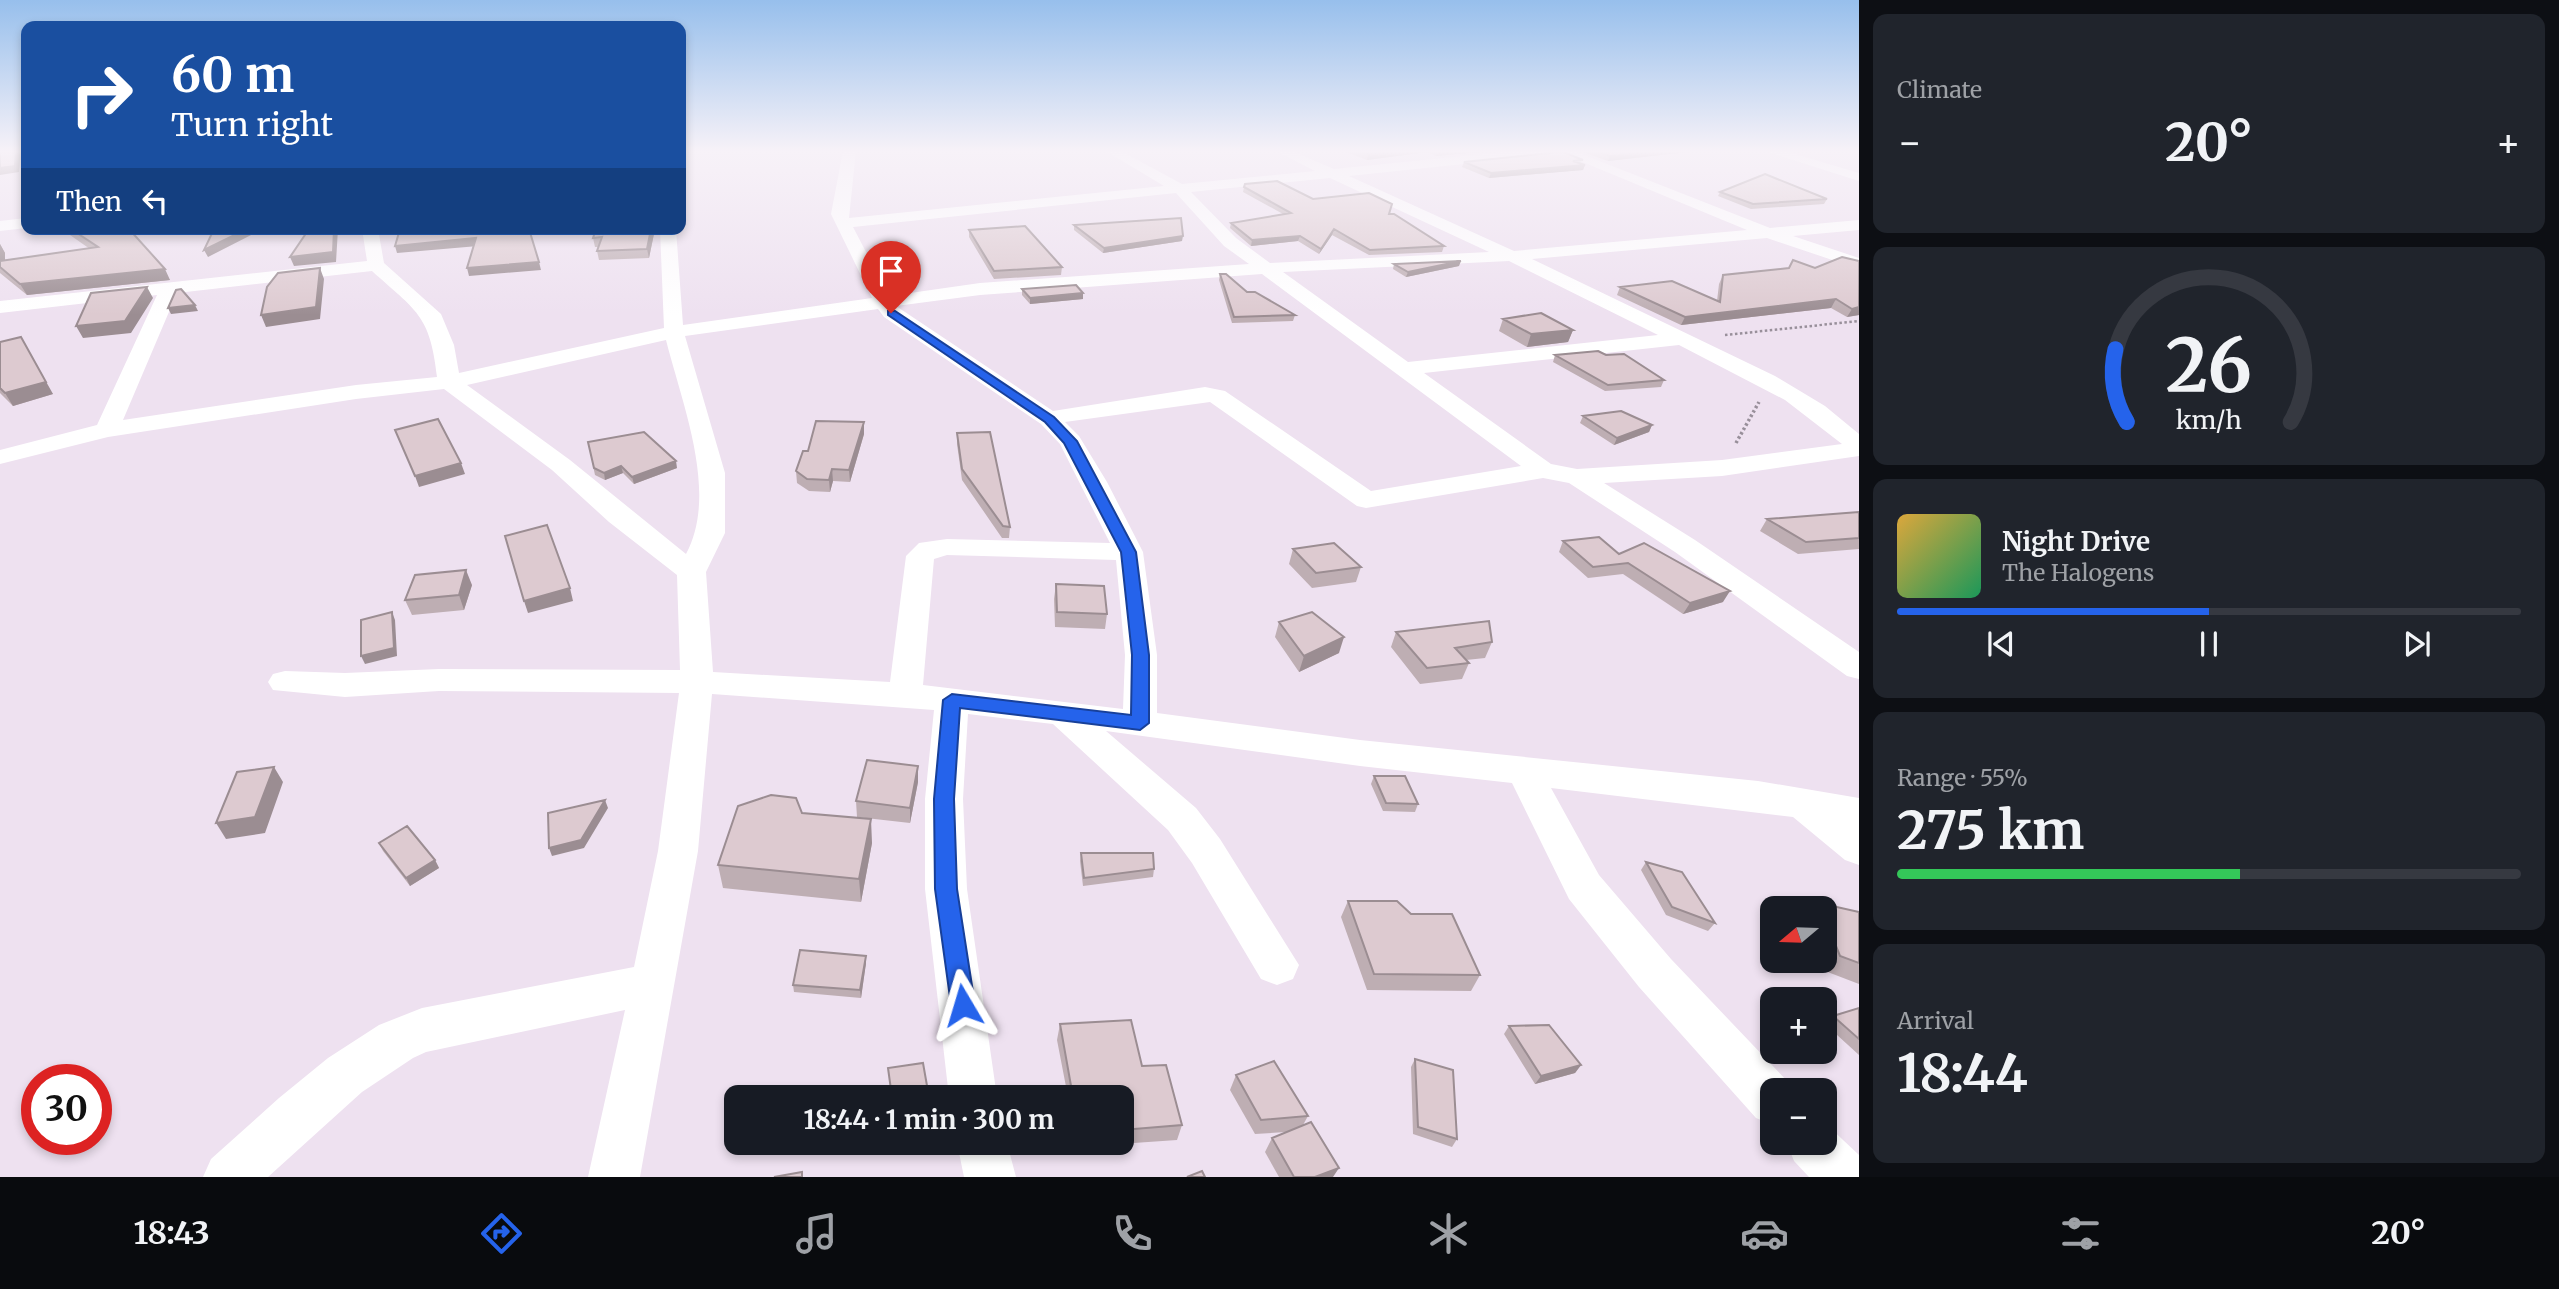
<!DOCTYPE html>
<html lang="en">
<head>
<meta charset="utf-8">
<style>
  body { margin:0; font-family:Merriweather,serif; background:#20242c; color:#f1f3f6; height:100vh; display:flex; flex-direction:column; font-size:26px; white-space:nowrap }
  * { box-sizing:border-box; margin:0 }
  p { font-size:23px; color:#9ea1a6 }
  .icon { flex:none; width:38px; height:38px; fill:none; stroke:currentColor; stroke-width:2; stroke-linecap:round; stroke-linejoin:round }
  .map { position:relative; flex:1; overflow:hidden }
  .sheet { display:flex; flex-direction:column; gap:14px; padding:14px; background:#0d0f14; width:700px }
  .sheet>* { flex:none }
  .top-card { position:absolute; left:21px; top:21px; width:665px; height:214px; border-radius:14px; box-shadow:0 4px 10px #0003; background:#1a4fa0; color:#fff; overflow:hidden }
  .needle { width:46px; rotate:251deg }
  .fabs { position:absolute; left:1760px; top:896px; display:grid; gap:14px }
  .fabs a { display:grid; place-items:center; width:77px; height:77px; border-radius:14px; background:#171b24; box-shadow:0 4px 10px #0003; font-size:35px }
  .speed { position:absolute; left:21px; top:1064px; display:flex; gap:14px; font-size:35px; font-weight:700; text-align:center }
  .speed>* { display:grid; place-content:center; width:91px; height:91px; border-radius:50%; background:#171b24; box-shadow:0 4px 10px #0003; line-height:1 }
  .speed .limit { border:10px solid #d22; background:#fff; color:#111 }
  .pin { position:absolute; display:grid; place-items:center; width:60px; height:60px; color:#fff; margin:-72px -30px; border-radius:50% 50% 50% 0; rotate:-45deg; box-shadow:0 0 7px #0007 }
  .pin .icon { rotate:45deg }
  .me { position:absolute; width:77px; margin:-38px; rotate:353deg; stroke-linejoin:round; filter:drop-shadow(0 0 5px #0008) }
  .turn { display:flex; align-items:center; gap:24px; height:147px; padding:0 35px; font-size:32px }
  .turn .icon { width:91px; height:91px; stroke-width:2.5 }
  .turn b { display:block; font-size:49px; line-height:60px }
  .then { display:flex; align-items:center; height:66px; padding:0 35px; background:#0003; gap:14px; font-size:26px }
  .big { font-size:52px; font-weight:700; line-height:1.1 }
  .sheet .widget { flex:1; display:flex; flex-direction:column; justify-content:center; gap:10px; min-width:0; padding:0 24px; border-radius:14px; background:#20242c }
  .sheet .dial { align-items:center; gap:0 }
  .dial svg { height:182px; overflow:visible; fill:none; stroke:#363941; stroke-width:7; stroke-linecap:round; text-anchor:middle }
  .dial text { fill:#f1f3f6; stroke:none }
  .song { display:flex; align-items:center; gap:21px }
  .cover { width:84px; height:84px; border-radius:10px; background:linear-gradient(135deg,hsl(40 70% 55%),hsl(150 70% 35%)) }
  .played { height:7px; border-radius:4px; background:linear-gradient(90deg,#2563eb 50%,#363941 50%) }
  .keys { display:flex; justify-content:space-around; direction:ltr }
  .heat { display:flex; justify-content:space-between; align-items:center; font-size:38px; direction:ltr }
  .charge { height:10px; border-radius:5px; background:linear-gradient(90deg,#34c759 55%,#363941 0) }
  .trip { position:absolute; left:724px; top:1085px; width:410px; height:70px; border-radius:14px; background:#171b24; box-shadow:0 4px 10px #0003; font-weight:700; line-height:70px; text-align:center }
  .tab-bar { display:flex; height:112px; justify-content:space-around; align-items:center; background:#090b0e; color:#9ea1a6 }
  .tab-bar .icon { width:49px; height:49px }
  .tab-bar .selected { color:#2563eb }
  .tab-bar b { font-size:32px; color:#f1f3f6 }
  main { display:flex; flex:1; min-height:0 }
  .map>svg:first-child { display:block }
</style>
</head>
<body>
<main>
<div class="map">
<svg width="1859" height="1177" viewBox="0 0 1859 1177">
  <rect width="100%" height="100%" fill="#eee1f0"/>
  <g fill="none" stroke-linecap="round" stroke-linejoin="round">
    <path stroke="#988f9a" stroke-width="2.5" stroke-dasharray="2.5 2.5" stroke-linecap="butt" d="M1725,335L1859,321"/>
    <path stroke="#988f9a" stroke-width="3.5" stroke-dasharray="2.5 2.5" stroke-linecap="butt" d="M1736,443L1759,402"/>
    <path fill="#fff" fill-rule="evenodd" d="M843,151H856L849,218L1164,186L1106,151H1121L1182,184L1315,171L1276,151H1292L1334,169L1513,151H1555L1549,155L1349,176L1514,251L1747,230L1556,151H1574L1770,228L1859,220V230L1793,236L1859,258V269L1767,238L1532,259L1775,376L1825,406L1859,434V456L1722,476L1604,483L1695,540L1859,652V679L1847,676L1675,552L1569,483L1543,478L1366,508L1357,506L1210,402L1065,422L1079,436L1107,482L1143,552L1157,655V713L1360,740L1758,781L1859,798V865L1845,860L1793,817L1551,788L1599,875L1671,959L1790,1084L1793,1090H1773V1125L1756,1118L1639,987L1569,899L1512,783L1360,766L1106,731L1196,808L1220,839L1299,965L1293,979L1277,985L1261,979L1192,863L1168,830L1053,724L968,714L963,799L967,889L997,1097H949L925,889V799L934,710L712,694L698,851L640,1177H588L625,1010L426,1052L413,1058L362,1092L268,1177H203L211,1159L279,1098L328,1058L379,1025L422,1008L634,967L658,851L679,693L439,691L345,697L273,690L268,682L273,674L285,671L345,673L439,669L680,670L677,575L609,522L552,470L444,389L356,399L108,437L0,464V450L97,425L157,295L0,313V301L367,261L362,229H378L384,263L441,314L454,345L459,373L664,328L660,229H676L683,325L872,298L831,214ZM1330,178L1489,252L1270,263L1236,238L1191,192ZM1176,193L1224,246L1249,264L980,283L889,296L853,227ZM1509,261L1658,335L1408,362L1283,272ZM372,271C416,311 430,314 437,377L356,385L123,420L177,293ZM1262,274L1521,466L1371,491L1225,391L1205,387L1053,411L896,306L980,295ZM878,309L884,317L1041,424L1060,444L1110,543L947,539L919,543L906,556L890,682L713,672L706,572L725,533V473L685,336ZM666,340C682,404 719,493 686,554L570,460L467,385ZM1679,345L1785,400L1842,444L1722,460L1577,469L1551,464L1424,373ZM947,555L1116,560L1125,655L1123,709L923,685L934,559Z
      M1765,151H1785L1859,173V181Z
      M26,218V228L0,231V221Z
      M1825,1123L1859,1155V1177H1809L1794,1161L1787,1143H1825Z
      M957,1143H1007L1016,1177H964Z"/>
  </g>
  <path fill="#beaeb3" d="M1343,151H1490L1436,156L1427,152L1367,160Z
    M1580,151H1696L1608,161Z
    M1464,162L1582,164L1585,165L1583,170L1489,178L1462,167Z
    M1244,187L1313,199L1389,214L1444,246L1442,252L1369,255L1332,235L1319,254L1298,241L1251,246L1230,228L1231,223L1283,214L1243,192Z
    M1720,192L1827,199L1824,204L1751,209L1718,196Z
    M1074,225L1182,241L1103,253L1074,230Z
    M67,229H129L170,280L27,295L0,273V244L5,253V260L90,249L70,235Z
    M655,229L649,258L599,260L597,251L599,247H595L593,238Z
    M969,230L1062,267L1061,275L994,279L969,237Z
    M1859,261V315L1847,317L1831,308L1681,325L1617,295L1620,287L1717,301L1719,284L1723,275L1815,268Z
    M1394,264L1459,266L1406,277L1393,269Z
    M1220,274L1247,292L1295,315L1293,321L1232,323L1219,280Z
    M1022,289L1083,293V299L1030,304L1022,295Z
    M1503,319L1573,330L1568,342L1527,347L1499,331Z
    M0,342L53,394L13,406L0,393Z
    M1555,355H1606L1664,380L1661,387L1605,391L1553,362Z
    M1583,416L1652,425L1649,432L1614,445L1580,423Z
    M864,422V434L850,482L833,481L830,492L809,491L797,483L796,471L808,451Z
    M957,433L1010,527L1009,538H1002L962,480L957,444Z
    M588,442L677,468L634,484L623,473L605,480L595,475Z
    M1859,512V549L1798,554L1760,531L1767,519Z
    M1563,541L1619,554L1723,602L1683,614L1623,574L1588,578L1559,552Z
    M1293,549L1361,567L1356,582L1312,588L1289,564Z
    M1056,584L1107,614L1105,629L1055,627L1054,599Z
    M472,585L464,610L412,615L405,600Z
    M1279,622L1339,653L1299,672L1275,637Z
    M1396,632L1492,642L1485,658L1466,660L1469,663L1462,679L1420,684L1391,647Z
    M918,766V782L910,823L857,817L856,801Z
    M1374,776L1418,804L1415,812L1383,811L1371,784Z
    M379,843L435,860L439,868L410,886L383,851Z
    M872,843L861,902L723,888L718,865Z
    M1081,853L1154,869L1153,877L1083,886L1080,861Z
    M1646,862L1715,923L1708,931L1666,915L1641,870Z
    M1348,901L1411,914L1480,975L1471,991L1367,990L1341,917Z
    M1819,903L1859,912V984L1825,971L1821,961H1825V908H1814Z
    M866,963L861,998L794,992L793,985Z
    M1859,1008V1055L1825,1024L1833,1016Z
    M1060,1024L1142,1066L1182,1125L1177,1140L1076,1147V1143H1122V1097H1068L1057,1040Z
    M1509,1026L1581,1065L1575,1073L1535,1084L1504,1034Z
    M1415,1059L1457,1139L1452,1147L1413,1134L1411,1067Z
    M1236,1075L1308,1116L1303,1125L1333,1177H1279L1265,1152L1272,1138L1286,1132L1255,1134L1230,1090Z"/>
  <path fill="#9b8d92" d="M1399,151H1428L1427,152L1367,160L1368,154Z
    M1438,151H1490L1436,156Z
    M1655,151H1696L1608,161L1610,156Z
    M26,153V160H20L19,172L0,175V168L16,154Z
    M1585,165L1583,170L1489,178L1491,173Z
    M247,229H263L208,257L204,250Z
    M334,229H338L336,262L294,266L290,257Z
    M651,229H655L649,258L647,249Z
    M1334,229L1332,235L1319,254L1321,249Z
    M1183,236L1182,241L1103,253L1104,248Z
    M1300,236L1298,241L1251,246L1252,240Z
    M476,238L478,246L397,253L395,246Z
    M0,244L5,253V262L0,266Z
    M1461,261L1459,266L1406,277L1408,272Z
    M539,262L541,270L469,276L467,268Z
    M320,268L324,279L320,319L266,327L261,315Z
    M165,269L170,280L27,295L20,284Z
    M147,287L153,298L131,333L83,338L76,326Z
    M1083,293V299L1030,304V298Z
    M1836,299L1831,308L1681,325L1685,317Z
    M195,305L198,311L171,314L168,308Z
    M1859,307V315L1847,317L1852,309Z
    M1573,330L1568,342L1527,347L1531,334Z
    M21,337L53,394L13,406L5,393Z
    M864,422V434L850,482L849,470Z
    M1652,425L1649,432L1614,445L1617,438Z
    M676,461L677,468L634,484L632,477Z
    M461,463L465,474L419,487L415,476Z
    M621,466L623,473L605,480L604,473Z
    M832,469L833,481L830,492L829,480Z
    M466,570L472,585L464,610L459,595Z
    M570,588L573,601L528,613L524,601Z
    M1730,591L1723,602L1683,614L1690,603Z
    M392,612L395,620L397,656L365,664L361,656Z
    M1344,637L1339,653L1299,672L1304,656Z
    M918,766V782L910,823V808Z
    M274,767L283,782L265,833L226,839L216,823Z
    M605,800L608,808L584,848L552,856L549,848Z
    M871,819L872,843L861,902L859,879Z
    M435,860L439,868L410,886L406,878Z
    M866,956V963L861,998L860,990Z
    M1581,1065L1575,1073L1535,1084L1541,1076Z
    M1339,1168L1333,1177H1315Z"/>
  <path fill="#ddcad0" stroke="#9b8d92" stroke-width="2" d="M0,151H26V153L16,154L15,166L0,168Z
    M1358,151H1399L1368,154Z
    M1555,151H1561L1583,160L1573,161L1585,165L1491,173L1464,162L1551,153Z
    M1596,151H1655L1610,156Z
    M1765,174L1827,199L1753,204L1720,192Z
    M1277,181L1313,199L1369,193L1392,204L1389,214H1394L1444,246L1370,250L1334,229L1321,249L1300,236L1252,240L1231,223L1291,213L1244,187L1245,184Z
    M1181,218L1183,236L1104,248L1074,225Z
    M1025,226L1062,267L994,271L969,230Z
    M71,229H129L165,269L20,284L0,267V261L98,247Z
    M214,229H247L204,250Z
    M309,229H334L333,252L290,257Z
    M400,229H529L539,262L467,268L476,238L395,246Z
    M596,229H651L647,249L597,251L602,237L593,238Z
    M1842,257L1859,261V307L1852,309L1836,299L1685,317L1620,287L1672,281L1720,302L1723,275L1789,268L1793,260L1815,268Z
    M1461,261L1408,272L1394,264Z
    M320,268L316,307L261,315L267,287L278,273Z
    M1220,274H1226L1247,292H1255L1295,315L1234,317Z
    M1076,285L1083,293L1030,298L1022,289Z
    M147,287L125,321L76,326L91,293Z
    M181,289L195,305L168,308L176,290Z
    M1541,313L1573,330L1531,334L1503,319Z
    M21,337L46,382L5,393L0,388V342Z
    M1598,351L1606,355L1624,354L1664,380L1608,385L1555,355Z
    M1621,411L1652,425L1617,438L1583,416Z
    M438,419L461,463L415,476L395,430Z
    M816,421L864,422L849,470L832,469L829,480L807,479L796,471L803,451H808Z
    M644,432L676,461L632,477L621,466L604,473L594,468L588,442Z
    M990,432L1010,527L1003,526L962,469L957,433Z
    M1859,512V538L1806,542L1767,519Z
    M547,525L570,588L524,601L505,536Z
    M1599,537L1619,554L1644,543L1730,591L1690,603L1628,563L1593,567L1563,541Z
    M1334,543L1361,567L1316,573L1293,549Z
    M466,570L459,595L405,600L415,575Z
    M1056,584L1104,586L1107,614L1057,612Z
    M392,612L394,648L361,656V620Z
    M1312,612L1344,637L1304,656L1279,622Z
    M1489,621L1492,642L1455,648L1469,663L1427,668L1396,632Z
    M867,760L918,766L910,808L856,801Z
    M274,767L255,817L216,823L237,772Z
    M1374,776H1405L1418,804L1386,803Z
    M771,795L796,798L802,813L871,819L859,879L718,865L738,806Z
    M605,800L581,840L549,848L548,813Z
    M407,826L435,860L406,878L379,843Z
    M1081,853H1153L1154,869L1084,878Z
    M1646,862L1682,872L1715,923L1672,907Z
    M1348,901H1397L1411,914H1452L1480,975L1374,974Z
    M1819,903L1859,912V963L1840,956L1825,919V908H1821Z
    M800,950L866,956L860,990L793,985Z
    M1859,1008V1039L1833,1016Z
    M1131,1020L1142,1066L1166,1065L1182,1125L1122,1130V1097H1073L1060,1024Z
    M1549,1025L1581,1065L1541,1076L1509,1026Z
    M1415,1059L1453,1070L1457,1139L1418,1127Z
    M1274,1061L1308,1116L1261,1120L1236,1075Z
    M923,1063L929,1097H892L888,1068Z
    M1311,1122L1339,1168L1315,1177H1294L1272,1138Z
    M1202,1171L1205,1177H1187Z
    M802,1172V1177H774Z"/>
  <linearGradient id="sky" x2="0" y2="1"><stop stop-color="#97bfec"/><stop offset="0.48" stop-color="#f7f2f8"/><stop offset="1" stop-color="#f7f2f8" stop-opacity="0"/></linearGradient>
  <rect width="1859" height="315" fill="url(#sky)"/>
  <path fill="#2563eb" stroke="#184099" stroke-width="2" d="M888,311H895L1054,417L1077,441L1136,552L1149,655V723L1140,730L960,708L954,799L957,889L975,1005L972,1013L963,1016L955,1013L951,1005L935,889L934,799L943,700L952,694L1131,715L1132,655L1121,552L1064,443L1045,422L888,315Z"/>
</svg>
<div class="fabs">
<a><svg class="needle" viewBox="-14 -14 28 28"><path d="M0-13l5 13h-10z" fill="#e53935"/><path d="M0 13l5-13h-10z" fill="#9ea1a6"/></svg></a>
<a>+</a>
<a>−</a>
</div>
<div class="speed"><div class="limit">30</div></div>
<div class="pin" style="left:891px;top:313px;background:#d93025"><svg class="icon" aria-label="arrive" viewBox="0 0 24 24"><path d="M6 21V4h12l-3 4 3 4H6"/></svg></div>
<svg class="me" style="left:963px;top:1005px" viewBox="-20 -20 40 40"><path d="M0-17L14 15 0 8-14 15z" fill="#2563eb" stroke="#fff" stroke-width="4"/></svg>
<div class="trip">18:44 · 1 min · 300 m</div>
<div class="top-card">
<div class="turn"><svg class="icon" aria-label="right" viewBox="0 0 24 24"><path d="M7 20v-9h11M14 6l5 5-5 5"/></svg><div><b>60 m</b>Turn right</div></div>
<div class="then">Then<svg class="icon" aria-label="left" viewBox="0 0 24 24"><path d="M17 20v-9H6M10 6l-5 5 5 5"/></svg></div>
</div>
</div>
<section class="sheet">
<div class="widget"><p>Climate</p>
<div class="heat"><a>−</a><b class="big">20°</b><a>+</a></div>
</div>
<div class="widget dial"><svg viewBox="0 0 100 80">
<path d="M14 69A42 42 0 1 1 86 69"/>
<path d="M14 69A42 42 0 0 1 9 37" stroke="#2563eb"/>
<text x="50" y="56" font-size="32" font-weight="700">26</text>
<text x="50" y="72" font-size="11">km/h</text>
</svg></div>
<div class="widget">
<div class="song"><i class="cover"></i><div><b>Night Drive</b><p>The Halogens</p></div></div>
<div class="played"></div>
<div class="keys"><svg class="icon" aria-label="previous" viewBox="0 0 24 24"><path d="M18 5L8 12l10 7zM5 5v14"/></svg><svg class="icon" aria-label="pause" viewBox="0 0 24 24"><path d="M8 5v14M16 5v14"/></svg><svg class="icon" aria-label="next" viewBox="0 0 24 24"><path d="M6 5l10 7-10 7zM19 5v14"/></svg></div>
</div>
<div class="widget"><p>Range · 55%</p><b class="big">275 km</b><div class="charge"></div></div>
<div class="widget"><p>Arrival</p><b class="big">18:44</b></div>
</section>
</main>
<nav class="tab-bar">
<b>18:43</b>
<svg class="icon selected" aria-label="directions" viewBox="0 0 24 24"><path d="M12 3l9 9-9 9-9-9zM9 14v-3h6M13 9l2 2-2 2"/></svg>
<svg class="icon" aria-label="music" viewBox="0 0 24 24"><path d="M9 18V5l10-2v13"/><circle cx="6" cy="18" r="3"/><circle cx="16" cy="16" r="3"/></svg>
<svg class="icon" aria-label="phone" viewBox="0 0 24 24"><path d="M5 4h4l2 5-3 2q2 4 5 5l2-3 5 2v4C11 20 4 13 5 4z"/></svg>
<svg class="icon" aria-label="climate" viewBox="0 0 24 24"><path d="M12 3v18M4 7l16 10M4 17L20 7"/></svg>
<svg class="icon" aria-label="car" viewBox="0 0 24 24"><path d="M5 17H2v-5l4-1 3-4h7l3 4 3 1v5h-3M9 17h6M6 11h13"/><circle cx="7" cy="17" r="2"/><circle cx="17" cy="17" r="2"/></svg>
<svg class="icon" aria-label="filters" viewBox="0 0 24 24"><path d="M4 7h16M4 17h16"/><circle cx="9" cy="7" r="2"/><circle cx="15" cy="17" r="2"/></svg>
<b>20°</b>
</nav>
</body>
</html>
